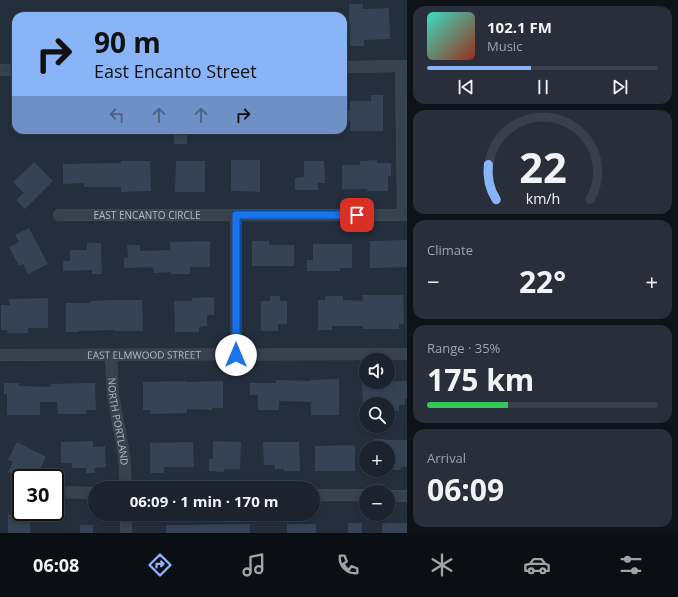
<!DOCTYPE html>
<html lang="en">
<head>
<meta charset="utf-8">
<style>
  body { margin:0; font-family:"Open Sans",sans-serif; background:#282f3a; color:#f1f3f6; height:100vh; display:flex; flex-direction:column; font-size:15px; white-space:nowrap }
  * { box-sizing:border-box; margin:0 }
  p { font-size:13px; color:#a0a4aa }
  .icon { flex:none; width:22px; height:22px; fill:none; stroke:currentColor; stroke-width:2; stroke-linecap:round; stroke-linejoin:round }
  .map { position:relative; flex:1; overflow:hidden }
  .details { display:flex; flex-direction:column; gap:6px; padding:6px; background:#0f1319; width:271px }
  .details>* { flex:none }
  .top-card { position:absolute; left:12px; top:12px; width:335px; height:122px; border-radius:12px; box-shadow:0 2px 6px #0003,0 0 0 1px #39404a; background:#8ab4f8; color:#111; overflow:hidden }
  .fabs { position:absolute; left:359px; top:353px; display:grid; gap:8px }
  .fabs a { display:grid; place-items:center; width:36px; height:36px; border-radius:50%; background:#1b232e; box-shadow:0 2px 6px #0003,0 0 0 1px #39404a; font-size:20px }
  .speed { position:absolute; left:12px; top:469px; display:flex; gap:8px; font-size:20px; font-weight:700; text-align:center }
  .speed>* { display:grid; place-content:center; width:52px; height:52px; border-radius:50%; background:#1b232e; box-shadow:0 2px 6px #0003,0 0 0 1px #39404a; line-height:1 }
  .speed .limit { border:2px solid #111; border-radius:6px; background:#fff; color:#111 }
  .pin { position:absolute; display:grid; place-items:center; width:34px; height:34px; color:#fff; margin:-17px; border-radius:8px; box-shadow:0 2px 6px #0006 }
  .me { position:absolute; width:44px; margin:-22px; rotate:0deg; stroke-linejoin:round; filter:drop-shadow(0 0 3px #0008) }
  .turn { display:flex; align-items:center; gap:14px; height:84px; padding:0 16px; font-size:18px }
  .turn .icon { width:52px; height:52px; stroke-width:2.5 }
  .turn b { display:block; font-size:28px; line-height:34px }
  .lanes { display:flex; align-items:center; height:38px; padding:0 16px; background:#0003; justify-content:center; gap:20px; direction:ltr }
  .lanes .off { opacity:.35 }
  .big { font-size:30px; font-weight:700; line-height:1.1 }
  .details .widget { flex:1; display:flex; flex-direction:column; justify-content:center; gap:6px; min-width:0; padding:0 14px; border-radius:12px; background:#282f3a }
  .details .dial { align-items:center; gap:0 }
  .dial svg { height:104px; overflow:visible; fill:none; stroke:#39404a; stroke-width:7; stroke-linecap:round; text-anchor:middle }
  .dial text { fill:#f1f3f6; stroke:none }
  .song { display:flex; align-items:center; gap:12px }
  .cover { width:48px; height:48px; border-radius:6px; background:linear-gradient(135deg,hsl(170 70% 55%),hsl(10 70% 35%)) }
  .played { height:4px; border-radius:2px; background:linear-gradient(90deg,#8ab4f8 45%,#39404a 45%) }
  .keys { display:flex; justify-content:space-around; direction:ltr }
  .heat { display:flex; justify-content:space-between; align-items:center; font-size:22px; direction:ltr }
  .charge { height:6px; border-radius:3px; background:linear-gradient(90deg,#34c759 35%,#39404a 0) }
  .trip { position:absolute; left:88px; top:481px; width:232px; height:40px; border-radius:20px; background:#1b232e; box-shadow:0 2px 6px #0003,0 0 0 1px #39404a; font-weight:700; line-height:40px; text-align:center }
  .tab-bar { display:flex; height:64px; justify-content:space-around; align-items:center; background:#0b0e12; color:#a0a4aa }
  .tab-bar .icon { width:28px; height:28px }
  .tab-bar .selected { color:#8ab4f8 }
  .tab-bar b { font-size:18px; color:#f1f3f6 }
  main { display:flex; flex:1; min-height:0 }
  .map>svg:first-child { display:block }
</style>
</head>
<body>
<main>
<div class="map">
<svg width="407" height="533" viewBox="0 0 407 533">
  <rect width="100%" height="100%" fill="#242f3e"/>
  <path fill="#364354" d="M349,4H363V9L389,8L390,39L364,40V46H350Z
    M371,95H383V131H350V121H344V111H350V101H371Z
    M174,130H187V144H174Z
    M231,160H260V192L231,191Z
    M377,160V163H391V176H388V191H367V189H342V165H360V161Z
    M121,161H150L151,191L121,192V187H84V183L63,184V164L121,163Z
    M176,161H205V192H175Z
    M304,161H324L325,183H318V190H295V178L304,177Z
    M34,162L53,181L25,209L16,200L24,193L13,182Z
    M29,228L48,264L28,274L23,264L19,266L9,247L19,242L15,235Z
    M407,240V267L370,268V241Z
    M210,241V267H190V274H171V272L154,273L153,267L124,268V258L128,257L127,245H140V251L170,250V242Z
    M252,241H269V245H294V266H252Z
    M87,243H101L102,274H92V270L63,271V261H70V250H87Z
    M313,244H352V268H340V271H307V260H313Z
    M362,295H403L404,324H399V329H363V326H332V330H318V300H325V296H343V300L363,301Z
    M270,296H280V301H287V324H278V331H261V301H270Z
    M214,297V315H207V326L199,327V332H175L174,301H192V298Z
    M48,298V328H28V333H7V330H1V305H10L9,299Z
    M113,300H142L143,331H114V330L78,331V332H66V303H90V301Z
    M339,379V415H311V402L279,401V410H258V395H250V383H276V380L310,381V380Z
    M186,381V382L223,381V408H212V410L187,409V413L150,414V410H143V382Z
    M407,381V399H405V405H399V411H388V404H363L362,382Z
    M4,383H19V386L51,387V384L95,383L96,410H86V414H58L57,402H40V415H7V394H4Z
    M374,439H385V440H407V467H401V470H388V448H374Z
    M93,441V447L105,446L106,467L94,468L95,473H86V468H72V463H61V442Z
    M213,441L241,442L240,469H224V472L209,471V459H213Z
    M17,442L46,457L35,478H21V486L10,480L13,474L8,472L13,462L8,460Z
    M193,442L194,467H164V473H150V443Z
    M263,442H299L300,471H284V469H275V465H264Z
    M355,445V471H315V446Z
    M8,514L30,515V533H8Z
    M348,523H362V533H348Z
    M382,523H407V533H382Z
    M250,524V533H166V525Z
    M287,524H316V533H287Z
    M80,525H93V533H80Z"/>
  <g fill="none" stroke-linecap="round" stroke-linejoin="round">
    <g stroke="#414a57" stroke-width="12">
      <g id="minor">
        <path d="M401,66L403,215"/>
        <path d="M343,67L406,66"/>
        <path d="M0,70H16"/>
        <path id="s1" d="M59,215H407"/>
        <path d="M236,215V355"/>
        <path id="s2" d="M0,355L407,354"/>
        <path id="s3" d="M111,355L113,395L124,455L126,488"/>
        <path d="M55,492L95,493"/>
        <path d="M313,495H366"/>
        <path d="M388,496H407"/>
        <path d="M126,514V533"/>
      </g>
    </g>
    <use href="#minor" stroke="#38414e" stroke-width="11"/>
  </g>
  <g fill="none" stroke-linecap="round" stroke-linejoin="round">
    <g stroke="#114b97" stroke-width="10">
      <path id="route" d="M236,355V215H357"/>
    </g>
    <use href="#route" stroke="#1a73e8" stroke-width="7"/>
  </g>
  <g text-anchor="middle" stroke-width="4" stroke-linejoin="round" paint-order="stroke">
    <g font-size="10" fill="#b4bcc9" stroke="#1d2633">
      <text dy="4" stroke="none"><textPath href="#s1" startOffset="88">EAST ENCANTO CIRCLE</textPath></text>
      <text dy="4" stroke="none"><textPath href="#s2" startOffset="144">EAST ELMWOOD STREET</textPath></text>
      <text dy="4" stroke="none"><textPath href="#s3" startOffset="67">NORTH PORTLAND</textPath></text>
    </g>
  </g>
</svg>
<div class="fabs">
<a><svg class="icon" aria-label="sound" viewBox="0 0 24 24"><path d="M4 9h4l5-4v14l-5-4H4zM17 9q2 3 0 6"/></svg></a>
<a><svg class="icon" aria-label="search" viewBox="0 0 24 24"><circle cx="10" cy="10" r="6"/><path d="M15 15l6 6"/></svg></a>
<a>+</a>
<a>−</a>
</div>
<div class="speed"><div class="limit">30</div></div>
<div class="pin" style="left:357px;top:215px;background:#d93025"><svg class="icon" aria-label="arrive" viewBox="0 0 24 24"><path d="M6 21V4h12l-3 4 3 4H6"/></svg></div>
<svg class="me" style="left:236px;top:355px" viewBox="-20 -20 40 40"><circle r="19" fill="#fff"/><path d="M0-13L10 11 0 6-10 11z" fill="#1a73e8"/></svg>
<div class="trip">06:09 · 1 min · 170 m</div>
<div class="top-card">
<div class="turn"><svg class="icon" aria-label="right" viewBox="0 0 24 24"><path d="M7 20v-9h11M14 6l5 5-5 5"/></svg><div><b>90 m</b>East Encanto Street</div></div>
<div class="lanes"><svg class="icon off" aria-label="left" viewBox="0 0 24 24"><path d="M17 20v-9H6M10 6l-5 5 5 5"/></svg><svg class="icon off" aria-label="ahead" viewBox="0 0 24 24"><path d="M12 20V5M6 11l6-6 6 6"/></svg><svg class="icon off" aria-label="ahead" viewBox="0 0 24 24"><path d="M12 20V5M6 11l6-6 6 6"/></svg><svg class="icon" aria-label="right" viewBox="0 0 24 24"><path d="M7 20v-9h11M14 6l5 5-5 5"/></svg></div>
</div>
</div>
<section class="details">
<div class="widget">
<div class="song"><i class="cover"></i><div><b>102.1 FM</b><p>Music</p></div></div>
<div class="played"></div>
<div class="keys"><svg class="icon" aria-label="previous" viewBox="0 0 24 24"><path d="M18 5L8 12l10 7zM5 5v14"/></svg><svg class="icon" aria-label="pause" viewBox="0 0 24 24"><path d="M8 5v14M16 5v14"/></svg><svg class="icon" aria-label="next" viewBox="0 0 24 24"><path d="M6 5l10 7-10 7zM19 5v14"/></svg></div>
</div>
<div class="widget dial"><svg viewBox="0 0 100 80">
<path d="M14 69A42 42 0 1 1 86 69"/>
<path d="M14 69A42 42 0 0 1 8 42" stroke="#8ab4f8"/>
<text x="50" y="56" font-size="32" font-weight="700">22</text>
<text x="50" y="72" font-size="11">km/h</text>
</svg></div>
<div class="widget"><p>Climate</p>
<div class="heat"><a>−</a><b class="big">22°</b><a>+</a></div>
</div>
<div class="widget"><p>Range · 35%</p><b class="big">175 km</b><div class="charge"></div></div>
<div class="widget"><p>Arrival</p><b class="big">06:09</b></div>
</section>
</main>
<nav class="tab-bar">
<b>06:08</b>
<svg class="icon selected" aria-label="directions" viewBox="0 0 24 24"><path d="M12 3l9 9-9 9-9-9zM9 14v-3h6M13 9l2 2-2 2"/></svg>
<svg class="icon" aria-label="music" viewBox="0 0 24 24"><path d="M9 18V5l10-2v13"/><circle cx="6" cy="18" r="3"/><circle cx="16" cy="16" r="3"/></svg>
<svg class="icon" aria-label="phone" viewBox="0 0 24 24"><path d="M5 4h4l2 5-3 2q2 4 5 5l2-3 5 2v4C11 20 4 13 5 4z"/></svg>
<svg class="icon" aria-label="climate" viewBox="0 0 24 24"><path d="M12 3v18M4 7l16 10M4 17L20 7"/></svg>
<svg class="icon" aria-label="car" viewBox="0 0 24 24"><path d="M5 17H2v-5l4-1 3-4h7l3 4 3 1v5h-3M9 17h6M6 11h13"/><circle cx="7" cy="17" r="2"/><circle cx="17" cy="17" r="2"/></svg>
<svg class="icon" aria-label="filters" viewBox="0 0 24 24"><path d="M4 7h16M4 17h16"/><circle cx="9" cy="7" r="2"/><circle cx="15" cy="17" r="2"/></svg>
</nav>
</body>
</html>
